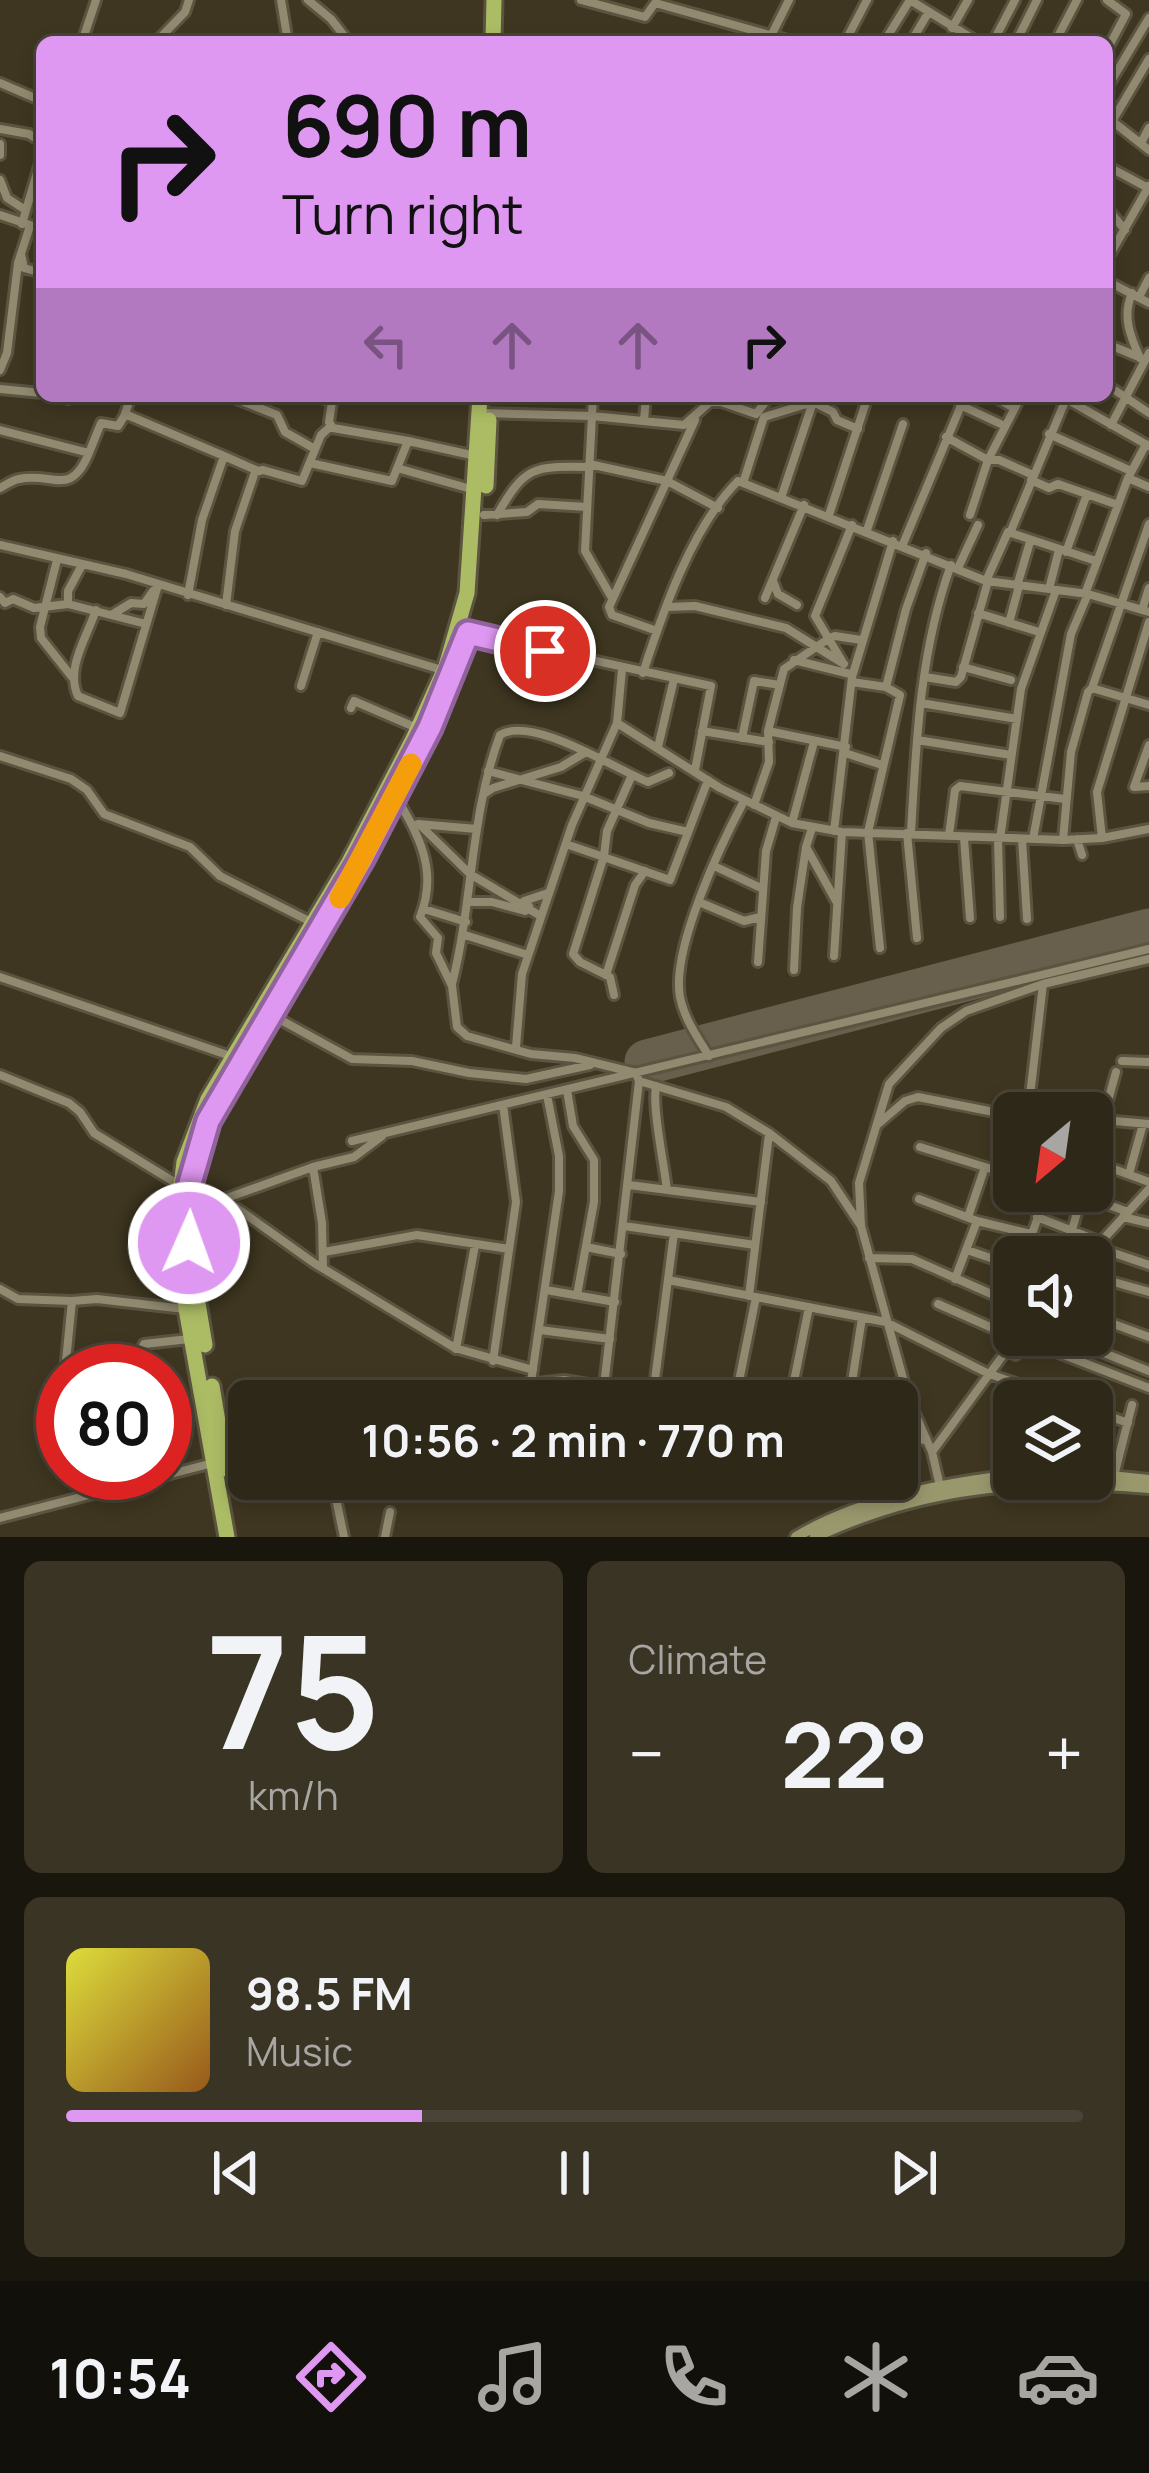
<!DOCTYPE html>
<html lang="en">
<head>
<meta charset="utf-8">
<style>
  body { margin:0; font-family:Manrope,sans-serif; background:#3a3425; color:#f1f3f6; height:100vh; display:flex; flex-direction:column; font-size:45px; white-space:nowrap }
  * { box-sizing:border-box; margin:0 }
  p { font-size:39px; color:#a7a6a2 }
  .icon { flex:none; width:66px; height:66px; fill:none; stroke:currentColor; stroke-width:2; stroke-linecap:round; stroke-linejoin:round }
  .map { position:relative; height:1537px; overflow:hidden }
  .sheet { display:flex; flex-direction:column; gap:24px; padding:24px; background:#19160d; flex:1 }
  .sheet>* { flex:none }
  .hud { position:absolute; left:36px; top:36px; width:1077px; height:366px; border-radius:18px; box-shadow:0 6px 18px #0003,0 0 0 3px #494437; background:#df98f1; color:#111; overflow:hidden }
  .needle { width:78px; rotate:209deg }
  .fabs { position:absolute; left:993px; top:1092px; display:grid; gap:24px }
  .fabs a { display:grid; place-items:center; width:120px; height:120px; border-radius:18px; background:#2e2818; box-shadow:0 6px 18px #0003,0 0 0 3px #494437; font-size:60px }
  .speed { position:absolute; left:36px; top:1344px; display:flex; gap:24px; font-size:60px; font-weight:700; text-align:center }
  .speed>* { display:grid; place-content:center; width:156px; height:156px; border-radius:50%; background:#2e2818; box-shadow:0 6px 18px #0003,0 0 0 3px #494437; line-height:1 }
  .speed .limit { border:18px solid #d22; background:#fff; color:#111 }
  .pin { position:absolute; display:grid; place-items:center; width:102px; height:102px; color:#fff; margin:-51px; border:6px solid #fff; border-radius:50%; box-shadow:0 3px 12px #0007 }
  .me { position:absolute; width:132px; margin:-66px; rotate:2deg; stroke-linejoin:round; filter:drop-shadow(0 0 9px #0008) }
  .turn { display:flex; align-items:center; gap:42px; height:252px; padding:0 48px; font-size:54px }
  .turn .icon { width:156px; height:156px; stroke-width:2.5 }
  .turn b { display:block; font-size:84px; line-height:102px }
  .lanes { display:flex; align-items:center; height:114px; padding:0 48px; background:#0003; justify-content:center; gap:60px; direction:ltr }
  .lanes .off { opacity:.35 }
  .big { font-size:90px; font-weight:700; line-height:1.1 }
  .sheet .tile { flex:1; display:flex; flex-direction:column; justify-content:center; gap:18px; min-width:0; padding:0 42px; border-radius:18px; background:#3a3425 }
  .sheet .dial { align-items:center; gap:0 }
  .dial b { font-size:156px; line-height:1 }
  .song { display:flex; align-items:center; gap:36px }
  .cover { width:144px; height:144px; border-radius:18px; background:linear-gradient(135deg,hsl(60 70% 55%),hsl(30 70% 35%)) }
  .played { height:12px; border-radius:6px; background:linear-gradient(90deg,#df98f1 35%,#494437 35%) }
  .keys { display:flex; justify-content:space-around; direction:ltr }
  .heat { display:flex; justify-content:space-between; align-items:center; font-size:66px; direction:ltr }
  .sheet .tiles { flex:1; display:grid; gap:24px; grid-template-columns:1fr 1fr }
  .tile:last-child { grid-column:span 2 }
  .trip { position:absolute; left:228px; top:1380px; width:690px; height:120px; border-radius:18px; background:#2e2818; box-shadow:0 6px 18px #0003,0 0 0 3px #494437; font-weight:700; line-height:120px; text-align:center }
  .dock { display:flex; height:192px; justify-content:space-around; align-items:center; background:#12100a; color:#a7a6a2 }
  .dock .icon { width:84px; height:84px }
  .dock .selected { color:#df98f1 }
  .dock b { font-size:54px; color:#f1f3f6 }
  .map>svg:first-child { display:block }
</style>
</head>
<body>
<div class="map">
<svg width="1149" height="1537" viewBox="0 0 1149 1537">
  <rect width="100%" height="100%" fill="#3e3620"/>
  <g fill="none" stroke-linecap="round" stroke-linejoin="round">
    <path stroke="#68604c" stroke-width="45" d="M647,1062L1149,931"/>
    <g stroke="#5a5440" stroke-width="14">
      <path id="street" d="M281,0L288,42
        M308,0L331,19L349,42
        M581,0L645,17L655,3L795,42
        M910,0L978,42
        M952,28L968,0
        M771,36L789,0
        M82,42L96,0
        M156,42L185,12L189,0
        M845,42L867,0
        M884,42L910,0
        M911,42L928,13
        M993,42L1015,0
        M1016,42L1037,0
        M1055,42L1077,0
        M1107,50L1126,14L1107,0
        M0,83L42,101
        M1107,88L1149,18
        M1107,117L1149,150
        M0,129L29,134L42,142
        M1107,130L1149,59
        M1141,143L1149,128
        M0,144V155
        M1107,166L1148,188
        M0,180L7,198L24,209
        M1107,208L1125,230
        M0,215L42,229
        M22,224L42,156
        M21,254L24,268L42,273
        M1107,260L1149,186
        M1107,281L1149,303
        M1132,293C1122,316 1130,336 1140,358
        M1139,297L1149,278
        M1107,344L1139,357
        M0,370L7,353L18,263L30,226
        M1107,385L1149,413
        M0,389L42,393
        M57,396L68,399
        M131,396L125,414L224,456
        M205,396H225
        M229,396L277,415L285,432L315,449
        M318,396L332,402L329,422L333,428L408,441
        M593,396L585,551L612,598
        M993,396L1014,408
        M1021,396L988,460H999L1033,475
        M1063,397L1149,446
        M960,405L1005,426
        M482,413L592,416L684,425L710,402H721L756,414L770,396
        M644,421L646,396
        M1111,425L1149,353
        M0,430L89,453C70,499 52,471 19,479C12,480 6,485 0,488
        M1049,434L1131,471
        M946,437L988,460L970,515
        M1146,444L1128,478L1149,487
        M89,453L101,423L118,426L125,415
        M310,463L392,481L408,441L476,456
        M589,464L667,481L718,508
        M397,468L471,489
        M744,480L764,417L813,402L833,412L837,420L858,429
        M1031,480L1049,488L1058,484L1118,505
        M782,495L815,396
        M484,515L527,512L538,504L587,507
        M497,515C525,466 533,466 588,467
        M829,515L868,396
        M867,530L903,424
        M1010,533L1066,399
        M903,544L965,396
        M0,545L126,574L442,670
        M1066,552L1087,494
        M57,560L40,627L41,638L72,677
        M82,565L68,591V604L146,624
        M958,568L978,525
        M773,581L778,594L797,605
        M986,581L1008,532L1096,561
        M1017,586L1030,542
        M1049,589L1059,550
        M1085,594L1128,478
        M188,595L202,520L224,456L256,470
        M0,597L5,603L13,599L34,608L68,604
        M765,598L804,505
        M226,605L235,531L255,472L263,470L302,481L321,435L331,426
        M667,607L695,606L786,628L844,664
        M96,610C87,637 65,669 78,696L120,713L158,585
        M1142,610L1149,588
        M978,613L1039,632
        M113,614L131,603L144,604L153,591
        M1009,623L1019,586
        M657,631L612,615L609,607L695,420
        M468,633L711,686L695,770
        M794,660L850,674
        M842,661L815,616L852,525
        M963,667L1011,680
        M643,673C663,611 692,527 738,481L986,581L1088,594L1149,612
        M925,677L956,682L961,677L988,581
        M852,682L886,687L900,695L868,832L880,948
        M301,686L318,632
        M886,687L906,609L926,553
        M1092,688L1149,524
        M921,703L1017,719
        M351,708L354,701L417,728
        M617,723L720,788L792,823L842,832L1063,840L1102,838L1149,829
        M702,731L769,742
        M768,731L846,747
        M742,738L754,681L780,685
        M917,740L1011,755
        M1149,745L1134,787L1149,786
        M658,747L674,679
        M845,753L882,765
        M0,756L71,779L87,790L104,814L190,847L220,876L313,923
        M488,771L583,796L649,823L688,832
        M484,794L493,788L561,767L586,752
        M395,795C418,834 439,870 420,917L438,938L436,953L452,986L457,1027L467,1036L531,1054L575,1058L636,1073L639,1081L726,1107L769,1133L831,1181L861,1226
        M754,805L769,762L768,731L784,669L828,639L835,636L861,640
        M792,823L814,742
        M418,824L477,829
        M419,824L470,874L539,915
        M812,828L806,847L836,901
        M834,831L852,677L893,541
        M907,833L917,938
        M911,833C916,743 920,650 951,565
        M949,835L955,790L960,786L1065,799
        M964,838L970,918
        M1102,838L1097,792L1149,622
        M998,839L1000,917
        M1000,839L1021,689L1056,590
        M1022,839L1027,919
        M1033,839L1071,634L1088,594
        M1077,839L1082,855
        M1063,840L1071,752L1088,692L1092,688L1149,705
        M566,844L670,880L708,780
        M714,866L763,889
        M468,902H492L525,911
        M699,902L744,921L760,917
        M529,906L524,901L548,893
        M424,909L466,922
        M465,935L528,955
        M834,956L842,832
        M758,962L766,851L776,817
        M794,970L797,908L806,847
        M606,975L635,885L645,871
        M0,977L242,1060
        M452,984C473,902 470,815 500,735C532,715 615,769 648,782L669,773
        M614,995L610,977L580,962L573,954L604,856L607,831L632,775
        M270,1014L352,1059L412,1061L469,1073L526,1079L590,1065
        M516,1047L522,974L572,825L617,723L622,670
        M709,1056C697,1037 684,1018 680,997C671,949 721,844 744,801
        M1122,1061L1149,1062
        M0,1075L69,1103L80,1112L94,1133L179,1185
        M656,1086C652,1107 664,1164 667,1190
        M567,1090L573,1126L594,1160V1202L577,1295
        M1028,1113L1043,984
        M1103,1120L1149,1124
        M877,1125L905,1101L918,1097L1014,1116
        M352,1141L1149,949
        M920,1147L1014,1176
        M1092,1159L1116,1072
        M1092,1161L1149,1182
        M313,1167L322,1223L323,1268
        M1129,1174L1143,1124
        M629,1185L761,1202
        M1070,1191L1128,1212
        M224,1199L314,1263L455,1348L533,1370
        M919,1199L977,1221L1031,1234
        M188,1206L224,1199L313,1167L354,1157L382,1136
        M968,1217L985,1167
        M1037,1217L1101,1242
        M1123,1217L1149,1223
        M624,1226L755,1245
        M1072,1230L1083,1192
        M586,1247L621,1254
        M1096,1247L1149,1265
        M967,1250L1014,1266
        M324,1252L417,1235L509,1249
        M1024,1257L1047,1191
        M1087,1257L1149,1189
        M869,1258L912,1259L1014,1304
        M1092,1276L1149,1292
        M955,1279L977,1221
        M668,1280L886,1322L987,1373L1066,1401
        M0,1289L18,1299L72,1301
        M546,1290L615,1302
        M749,1296L769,1134
        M938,1304L1015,1338
        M1092,1316L1149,1337
        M540,1330L610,1339
        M1059,1335L1056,1352L1149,1388
        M1059,1335L1149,1371
        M456,1349L475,1245
        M1005,1349L1016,1355
        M493,1361L516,1202L503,1105
        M65,1371L72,1301L97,1299L185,1309
        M131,1371L144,1344L189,1339
        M531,1382L559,1191V1156L547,1095
        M604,1386L639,1081
        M653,1395L674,1233
        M432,1401L475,1390L564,1380L691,1401
        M735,1401L756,1297
        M790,1401L809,1307
        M849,1401L862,1318
        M1092,1410L1128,1423
        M897,1435L925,1440
        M225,1444L249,1438
        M932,1452L1018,1335
        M1114,1476L1132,1405
        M332,1479L344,1537
        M940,1486L932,1452L909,1400L861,1226L859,1183L889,1084L941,1028L966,1011L1043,984L1149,959
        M0,1518L213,1463
        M385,1537L390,1512"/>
    </g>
    <g stroke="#5a5440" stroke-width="16">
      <path id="secondary" d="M1092,1474L1149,1480
        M796,1537C860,1499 940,1484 1014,1475
        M815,1537C926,1485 1029,1478 1149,1488"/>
    </g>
    <g stroke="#5a5440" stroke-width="21">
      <path id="highway" d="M493,42L494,0
        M486,486L489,420
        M192,1268L205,1345
        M212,1386L226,1469
        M227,1537L186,1309L178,1211L184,1162L208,1099L349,862L413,739L446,666L467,593L480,396"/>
    </g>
    <use href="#street" stroke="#918970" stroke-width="8"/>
    <use href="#secondary" stroke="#99986d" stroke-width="10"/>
    <use href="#highway" stroke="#acbc65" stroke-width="15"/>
  </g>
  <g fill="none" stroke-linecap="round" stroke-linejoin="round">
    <g stroke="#91639d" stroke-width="30">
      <path id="route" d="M189,1243L190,1183L208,1121L361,860L430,727L468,633L545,651"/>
    </g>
    <use href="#route" stroke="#df98f1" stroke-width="21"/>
    <path stroke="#f59e0b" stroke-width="21" d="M340,898L411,764"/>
  </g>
</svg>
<div class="fabs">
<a><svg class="needle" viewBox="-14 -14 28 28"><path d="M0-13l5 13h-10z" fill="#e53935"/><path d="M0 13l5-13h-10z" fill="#a7a6a2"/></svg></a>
<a><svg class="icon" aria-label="sound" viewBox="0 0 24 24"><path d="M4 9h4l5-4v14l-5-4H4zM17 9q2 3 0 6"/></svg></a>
<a><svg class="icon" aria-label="layers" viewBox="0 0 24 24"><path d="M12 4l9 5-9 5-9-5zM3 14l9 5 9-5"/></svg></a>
</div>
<div class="speed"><div class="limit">80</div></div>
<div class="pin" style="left:545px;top:651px;background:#d93025"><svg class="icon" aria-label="arrive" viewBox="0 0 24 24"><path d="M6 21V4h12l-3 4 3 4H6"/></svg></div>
<svg class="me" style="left:189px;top:1243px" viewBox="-20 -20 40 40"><circle r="17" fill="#df98f1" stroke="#fff" stroke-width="3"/><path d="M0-11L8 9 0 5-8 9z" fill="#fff"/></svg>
<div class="trip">10:56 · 2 min · 770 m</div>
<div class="hud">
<div class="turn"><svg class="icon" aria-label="right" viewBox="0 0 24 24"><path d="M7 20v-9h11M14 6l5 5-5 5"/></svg><div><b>690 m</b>Turn right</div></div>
<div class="lanes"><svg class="icon off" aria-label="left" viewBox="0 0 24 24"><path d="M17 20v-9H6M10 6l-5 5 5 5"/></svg><svg class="icon off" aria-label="ahead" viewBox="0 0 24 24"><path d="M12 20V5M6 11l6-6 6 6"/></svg><svg class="icon off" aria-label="ahead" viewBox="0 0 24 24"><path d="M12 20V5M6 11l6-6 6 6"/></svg><svg class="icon" aria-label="right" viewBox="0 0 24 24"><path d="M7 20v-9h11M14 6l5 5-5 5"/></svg></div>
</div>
</div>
<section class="sheet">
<div class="tiles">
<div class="tile dial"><b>75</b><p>km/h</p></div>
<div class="tile"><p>Climate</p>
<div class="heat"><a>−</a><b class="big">22°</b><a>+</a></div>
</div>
<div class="tile">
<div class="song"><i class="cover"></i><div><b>98.5 FM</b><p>Music</p></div></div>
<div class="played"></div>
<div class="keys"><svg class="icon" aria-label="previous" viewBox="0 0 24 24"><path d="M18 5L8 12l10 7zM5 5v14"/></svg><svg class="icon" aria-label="pause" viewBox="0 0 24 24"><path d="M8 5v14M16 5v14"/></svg><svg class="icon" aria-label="next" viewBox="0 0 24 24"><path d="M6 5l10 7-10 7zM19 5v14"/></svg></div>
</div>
</div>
</section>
<nav class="dock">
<b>10:54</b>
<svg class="icon selected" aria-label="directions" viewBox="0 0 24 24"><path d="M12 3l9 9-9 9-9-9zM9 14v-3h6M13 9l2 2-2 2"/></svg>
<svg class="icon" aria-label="music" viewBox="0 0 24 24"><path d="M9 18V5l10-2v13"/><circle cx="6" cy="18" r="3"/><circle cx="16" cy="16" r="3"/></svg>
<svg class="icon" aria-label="phone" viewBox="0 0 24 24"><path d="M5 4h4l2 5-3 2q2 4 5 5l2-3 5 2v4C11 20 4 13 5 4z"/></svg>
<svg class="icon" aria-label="climate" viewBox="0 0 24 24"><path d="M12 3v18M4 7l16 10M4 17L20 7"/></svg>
<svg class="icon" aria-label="car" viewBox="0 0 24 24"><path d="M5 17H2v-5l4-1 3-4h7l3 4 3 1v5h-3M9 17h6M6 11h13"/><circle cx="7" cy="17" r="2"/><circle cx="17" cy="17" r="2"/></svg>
</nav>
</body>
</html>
